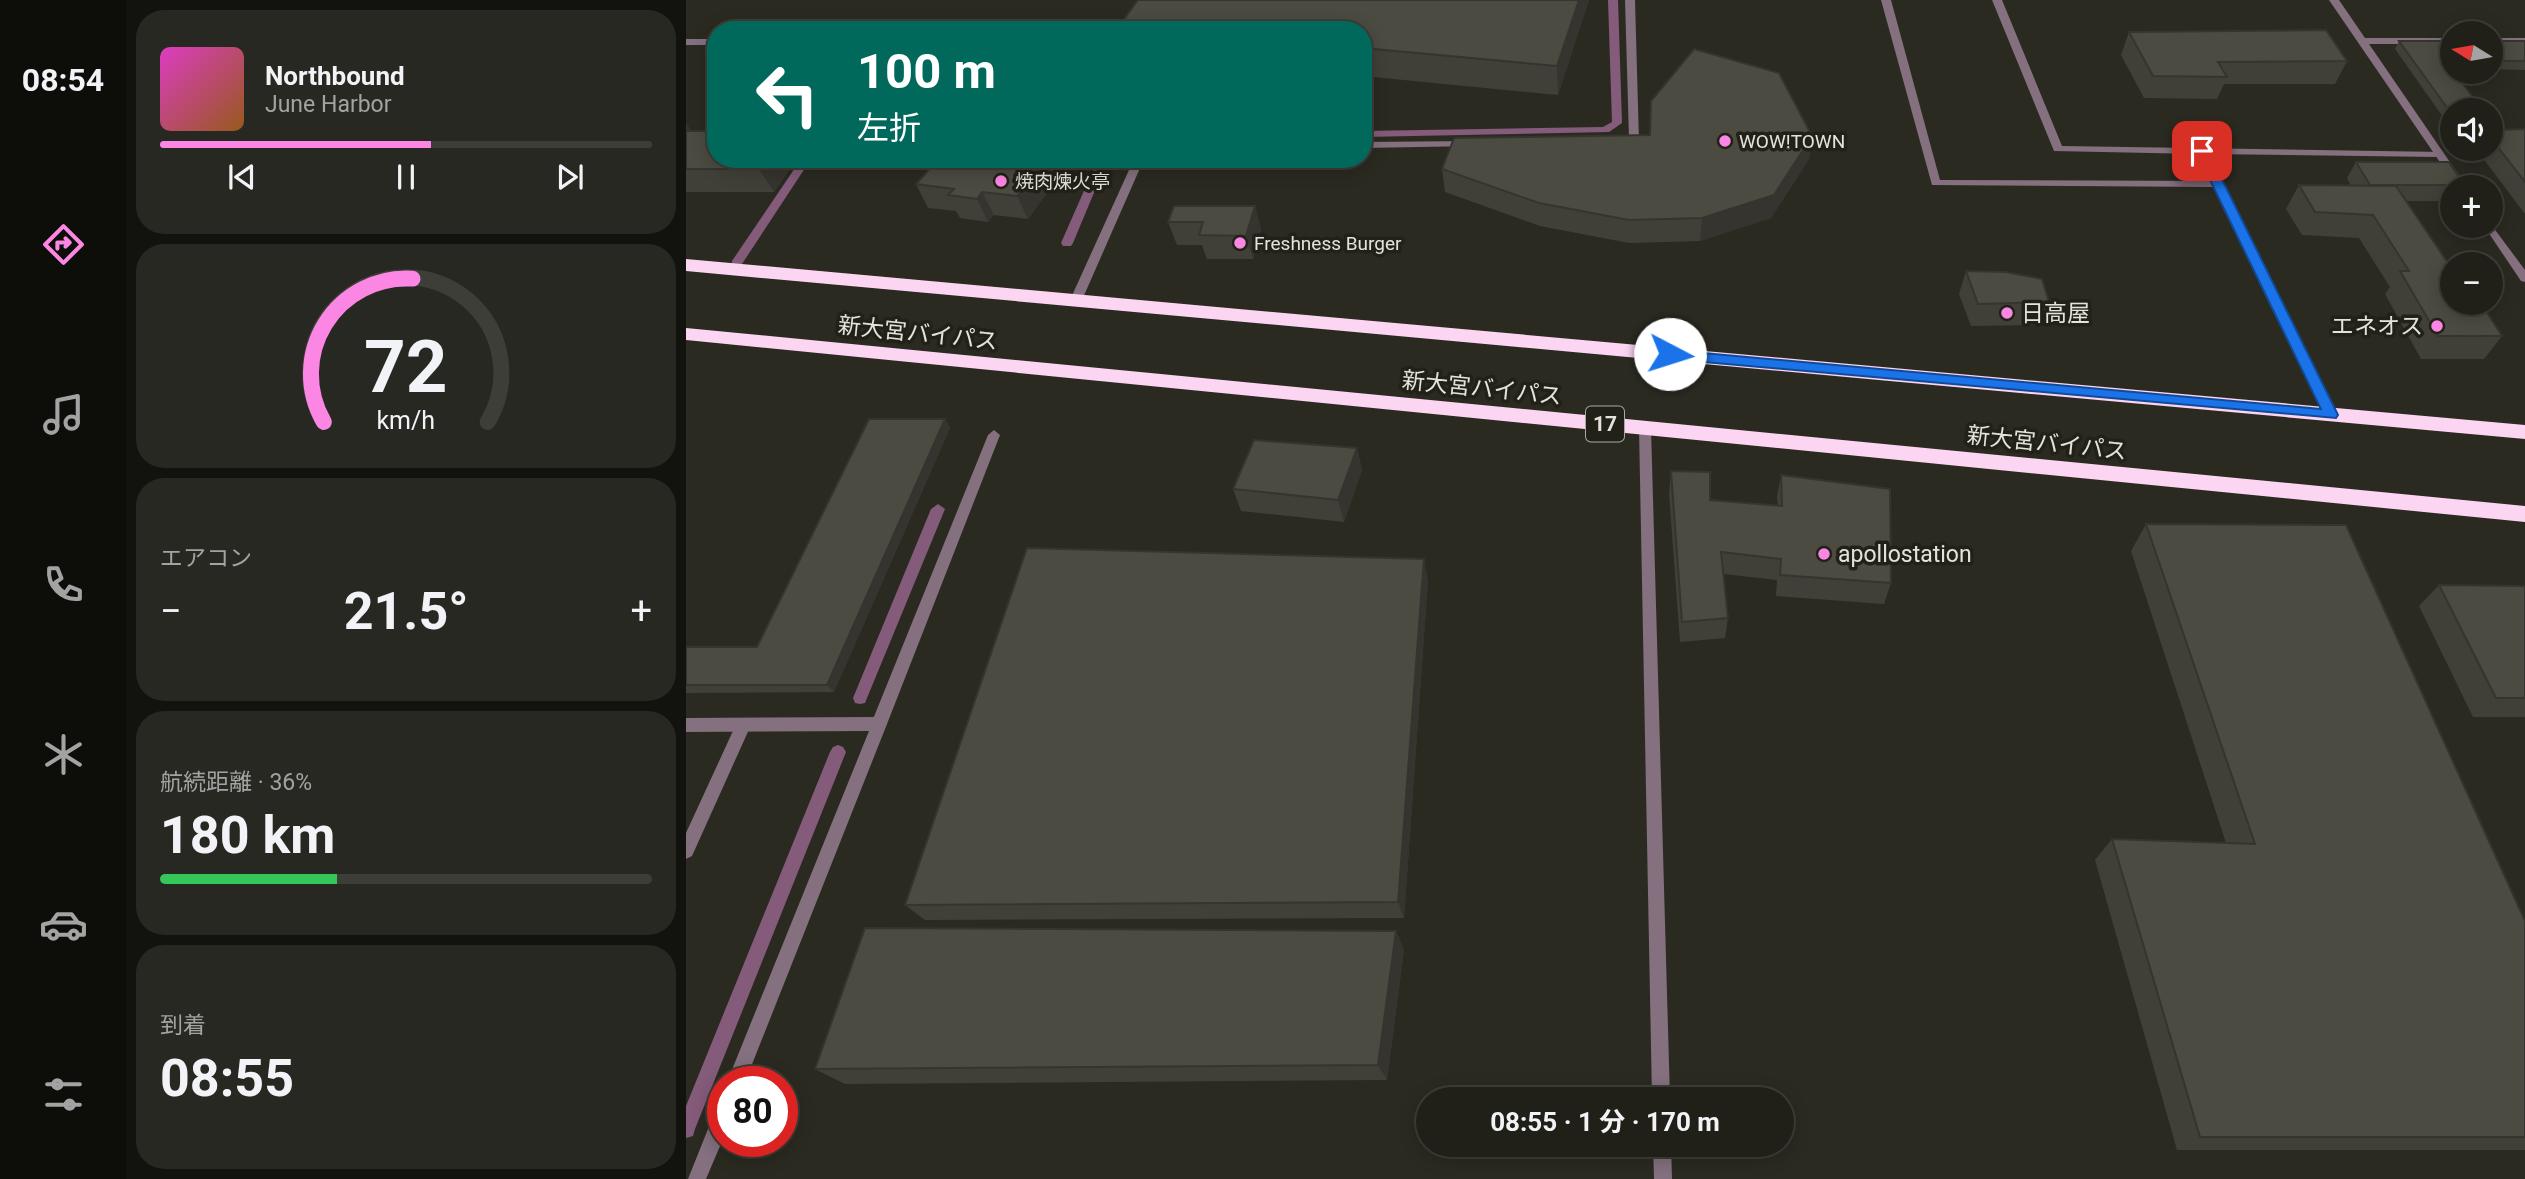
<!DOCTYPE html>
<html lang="ja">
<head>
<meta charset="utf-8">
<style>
  body { margin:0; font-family:Roboto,"Noto Sans JP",sans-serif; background:#282822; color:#f1f3f6; height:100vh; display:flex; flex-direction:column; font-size:26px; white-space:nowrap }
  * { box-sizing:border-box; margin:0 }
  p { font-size:23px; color:#a2a3a2 }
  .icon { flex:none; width:38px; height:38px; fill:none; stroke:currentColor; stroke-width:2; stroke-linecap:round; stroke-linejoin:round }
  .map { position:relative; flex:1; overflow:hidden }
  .sheet { display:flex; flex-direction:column; gap:10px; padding:10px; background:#12120e; width:560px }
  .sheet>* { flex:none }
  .guide { position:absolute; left:21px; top:21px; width:665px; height:147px; border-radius:28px; box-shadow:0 4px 18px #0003,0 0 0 2px #3d3e38; background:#00695c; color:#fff; overflow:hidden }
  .needle { width:46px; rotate:281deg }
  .tools { position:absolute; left:1754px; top:21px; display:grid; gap:14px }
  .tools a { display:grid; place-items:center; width:63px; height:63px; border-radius:50%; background:#202019; box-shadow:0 4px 18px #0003,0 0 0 2px #3d3e38; font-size:35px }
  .speed { position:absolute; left:21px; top:1066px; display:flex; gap:14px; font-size:35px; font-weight:700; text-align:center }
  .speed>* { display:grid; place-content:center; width:91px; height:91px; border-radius:50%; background:#202019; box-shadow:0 4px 18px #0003,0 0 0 2px #3d3e38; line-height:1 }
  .speed .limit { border:10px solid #d22; background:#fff; color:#111 }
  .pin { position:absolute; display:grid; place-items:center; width:60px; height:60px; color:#fff; margin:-30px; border-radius:14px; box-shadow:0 4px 10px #0006 }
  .me { position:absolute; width:77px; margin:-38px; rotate:95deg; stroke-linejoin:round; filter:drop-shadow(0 0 5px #0008) }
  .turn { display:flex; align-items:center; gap:24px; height:147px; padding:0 35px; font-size:32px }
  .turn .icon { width:91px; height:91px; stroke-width:2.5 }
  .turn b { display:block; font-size:49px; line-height:60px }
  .big { font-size:52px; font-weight:700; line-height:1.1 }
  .sheet .widget { flex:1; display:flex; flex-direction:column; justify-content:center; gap:10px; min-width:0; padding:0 24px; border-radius:28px; background:#282822 }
  .sheet .dial { align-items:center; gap:0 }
  .dial svg { height:182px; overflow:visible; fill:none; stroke:#3d3e38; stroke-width:7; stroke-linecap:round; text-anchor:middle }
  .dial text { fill:#f1f3f6; stroke:none }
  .song { display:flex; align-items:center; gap:21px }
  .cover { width:84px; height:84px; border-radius:10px; background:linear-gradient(135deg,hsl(310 70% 55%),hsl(30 70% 35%)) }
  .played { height:7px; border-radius:4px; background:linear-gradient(90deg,#fc86e4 55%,#3d3e38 55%) }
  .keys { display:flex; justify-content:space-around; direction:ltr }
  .heat { display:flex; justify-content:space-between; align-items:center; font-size:38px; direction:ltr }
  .charge { height:10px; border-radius:5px; background:linear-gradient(90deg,#34c759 36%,#3d3e38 0) }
  .trip { position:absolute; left:730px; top:1087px; width:378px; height:70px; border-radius:35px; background:#202019; box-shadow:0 4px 18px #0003,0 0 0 2px #3d3e38; font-weight:700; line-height:70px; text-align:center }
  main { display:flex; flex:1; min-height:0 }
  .tab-bar { display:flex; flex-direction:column; width:126px; justify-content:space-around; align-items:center; background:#0d0d0a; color:#a2a3a2 }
  .tab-bar .icon { width:49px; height:49px }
  .tab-bar .current { color:#fc86e4 }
  .tab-bar b { font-size:32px; color:#f1f3f6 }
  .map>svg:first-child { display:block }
</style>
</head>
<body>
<main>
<nav class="tab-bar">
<b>08:54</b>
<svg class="icon current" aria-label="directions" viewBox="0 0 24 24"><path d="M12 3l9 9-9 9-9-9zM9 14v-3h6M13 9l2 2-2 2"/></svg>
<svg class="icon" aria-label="music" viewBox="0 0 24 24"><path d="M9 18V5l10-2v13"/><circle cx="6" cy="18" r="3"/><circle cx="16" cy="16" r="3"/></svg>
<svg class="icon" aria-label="phone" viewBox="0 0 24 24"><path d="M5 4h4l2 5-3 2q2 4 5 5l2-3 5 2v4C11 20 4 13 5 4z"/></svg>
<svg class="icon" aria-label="climate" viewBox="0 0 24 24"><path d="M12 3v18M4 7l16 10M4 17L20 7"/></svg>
<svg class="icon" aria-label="car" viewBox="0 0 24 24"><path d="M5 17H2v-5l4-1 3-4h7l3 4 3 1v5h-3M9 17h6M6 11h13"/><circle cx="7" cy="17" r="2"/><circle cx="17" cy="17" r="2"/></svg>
<svg class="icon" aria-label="filters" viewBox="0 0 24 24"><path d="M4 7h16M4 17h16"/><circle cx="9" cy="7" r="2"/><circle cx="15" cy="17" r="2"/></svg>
</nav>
<section class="sheet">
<div class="widget">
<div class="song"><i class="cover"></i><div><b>Northbound</b><p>June Harbor</p></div></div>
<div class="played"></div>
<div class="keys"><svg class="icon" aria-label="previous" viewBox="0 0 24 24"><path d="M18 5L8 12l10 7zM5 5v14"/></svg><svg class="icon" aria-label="pause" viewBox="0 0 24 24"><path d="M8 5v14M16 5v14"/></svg><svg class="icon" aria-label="next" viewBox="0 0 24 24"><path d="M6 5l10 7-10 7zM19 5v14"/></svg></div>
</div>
<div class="widget dial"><svg viewBox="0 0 100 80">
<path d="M14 69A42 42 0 1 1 86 69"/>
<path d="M14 69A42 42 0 0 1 53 6" stroke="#fc86e4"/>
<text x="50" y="56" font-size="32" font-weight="700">72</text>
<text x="50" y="72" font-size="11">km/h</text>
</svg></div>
<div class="widget"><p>エアコン</p>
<div class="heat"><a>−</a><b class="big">21.5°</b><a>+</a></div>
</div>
<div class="widget"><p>航続距離 · 36%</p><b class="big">180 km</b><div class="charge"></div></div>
<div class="widget"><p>到着</p><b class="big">08:55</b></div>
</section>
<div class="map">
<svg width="1839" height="1179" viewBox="0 0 1839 1179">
  <rect width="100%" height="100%" fill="#2b2a21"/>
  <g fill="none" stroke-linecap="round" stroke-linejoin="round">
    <path fill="#855b7b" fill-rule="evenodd" d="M922,0H932L936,123L923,132L677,137V131L917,127L926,122Z
      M115,159H125L54,267H46V261Z
      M412,159H422L387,243L385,246H377L375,243Z
      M252,504L259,509L181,698L179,703L174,704L169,703L167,698L245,509Z
      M152,745L157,747L160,752L9,1129L7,1136L0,1138V1106L144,752L147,747Z"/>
    <path fill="#84707e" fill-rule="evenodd" d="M1195,0H1205L1254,180L1525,181L1512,154L1368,151L1306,0H1316L1376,146L1757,152V156L1753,157L1523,154L1651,415L1649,418H1641L1639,415L1528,187L1246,185Z
      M308,430L314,435L201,724L198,729L193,731L188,729L185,724L302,435Z
      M57,718L62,720L65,725L6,856L0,859V833L52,720Z"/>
    <path fill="#84707e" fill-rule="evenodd" d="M939,0H949L953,142C949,147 937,147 933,142L943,139Z
      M1643,0H1653L1679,38H1766V44H1683L1781,187H1771Z
      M1804,38H1839V44H1804Z
      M0,39H30V45H0Z
      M785,141L789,142V146L677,148V142Z
      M448,159H458L396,300L394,303H386L384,300Z
      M1804,223L1839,270V282L1835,281L1798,226H1804Z
      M959,423L965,428L984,1099H966L953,428Z
      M193,717L198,719L201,724L59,1082H41L183,731L0,732V718Z
      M37,1107V1139L20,1179H2L30,1109Z
      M967,1144H985L986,1179H968Z"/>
    <path fill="#fcd5f2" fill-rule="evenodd" d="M0,259L1839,425V439L0,271Z
      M0,328L1839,506V522L0,340Z"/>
  </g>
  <path fill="#414038" d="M452,0H903L872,95L677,76V30H434L433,26Z
    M1443,32L1661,61L1649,84H1538L1531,99L1458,98L1435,55Z
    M1713,41H1766V72L1796,109L1795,110H1766V117H1757L1709,49Z
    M1804,41H1839V70L1804,69Z
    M0,123L5,131L111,159L88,192H0Z
    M1839,129V214L1790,149H1804V130Z
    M1126,136L1123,159L1085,218L1014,241L943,243L854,226L759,192L756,169Z
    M386,159L342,219L308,215L302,222L274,218L270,211L242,208L230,184Z
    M1670,162L1778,185L1776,187H1766V201H1720L1766,269L1816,336L1798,359H1735L1699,294L1704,287L1673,238L1616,235L1600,209L1613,185L1665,186L1661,178Z
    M569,206L575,229L567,259H521L516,245H491L482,222Z
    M1280,271L1363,302L1354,325L1285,326L1273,294Z
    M259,419L264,428L148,692L0,693V647H71Z
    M671,448L676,470L658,522L555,511L547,489Z
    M985,471L1024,500L1092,506L1091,497L1095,475L1205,583L1198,604L1090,596L1091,580L1038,574L1042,618L1039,638L994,642L983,493Z
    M1460,524L1839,921V1150H1491L1409,860L1426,839L1540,843L1445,551Z
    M742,580L718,918L239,920L219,905Z
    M1753,585L1839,586V717H1787L1733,606Z
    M710,931L718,950L701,1080L159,1084L129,1069Z"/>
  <path fill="#35342e" d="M893,0H903L872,95L871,66Z
    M0,123L5,130L14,154L0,134Z
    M1126,136L1123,159L1085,218L1014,241L1016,218Z
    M80,159H111L88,192L73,169Z
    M359,159H386L342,219L331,196Z
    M296,192L308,215L302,222L291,199Z
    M569,206L575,229L567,259L560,236Z
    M259,419L264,428L148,692L141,685Z
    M671,448L676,470L658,522L652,500Z
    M738,559L742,580L718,918L712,902Z
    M710,931L718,950L701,1080L692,1065Z"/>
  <path fill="#4c4b41" stroke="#35342e" stroke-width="2" d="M452,0H893L871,66L677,48V30H478L433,26Z
    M1640,30L1661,61L1532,62L1541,77L1467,76L1443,32Z
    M1713,41H1766V61H1760L1766,68V72H1768L1796,109H1762Z
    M1804,41H1839V61H1804Z
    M1008,49L1093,73L1126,136L1088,195L1016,218L943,220L853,203L756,169L768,138L964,135L965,101Z
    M1839,129V182L1804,137V130Z
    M0,131H30V159H80L73,169H0Z
    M252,159H359L331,196L296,192L291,199L262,195L268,189L230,184Z
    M1670,162H1763L1778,185H1684Z
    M1613,185L1710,186L1766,269V303H1795L1816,336H1752L1714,271H1723L1687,215L1629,212Z
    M488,206H569L560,236L513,235L517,222H482Z
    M1280,271L1320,272L1356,279L1363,302L1292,304Z
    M183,419H259L141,685H0V647H71Z
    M568,440L671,448L652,500L547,489Z
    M985,471L1024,472V500L1096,506L1095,475L1204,489L1205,583L1094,575L1095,559L1035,552L1042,618L996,622Z
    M1460,524L1660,525L1839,921V1137H1514L1426,839L1569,844Z
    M341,548L738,559L712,902L219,905Z
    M1753,585L1839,586V698H1810Z
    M179,928L710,931L692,1065L129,1069Z"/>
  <path fill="#1a73e8" stroke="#114b97" stroke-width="2" d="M1512,149L1522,151L1652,415L1650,418L984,359L977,354L984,350L1635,409L1510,151Z"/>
  <g fill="#fc86e4" stroke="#222118" stroke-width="2.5">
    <circle cx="1039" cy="141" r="7"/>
    <circle cx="315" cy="181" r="7"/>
    <circle cx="554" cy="243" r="7"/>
    <circle cx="1321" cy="313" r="7"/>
    <circle cx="1751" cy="326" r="7"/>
    <circle cx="1138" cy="554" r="7"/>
  </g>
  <g text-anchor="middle" stroke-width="7" stroke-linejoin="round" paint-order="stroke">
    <g font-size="19" fill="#e3e3dd" stroke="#222118" text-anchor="start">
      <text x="1053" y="148">WOW!TOWN</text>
      <text x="329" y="188">焼肉煉火亭</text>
      <text x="568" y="250">Freshness Burger</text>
    </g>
    <rect fill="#222118" stroke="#a9a9a2" stroke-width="2" x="900" y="406.5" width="38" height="35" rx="5"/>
    <g font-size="21" font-weight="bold" fill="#e3e3dd">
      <text x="919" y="431">17</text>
    </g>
    <g font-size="23" fill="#e3e3dd" stroke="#222118" text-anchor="start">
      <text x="1335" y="321">日高屋</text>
      <text x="1737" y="334" text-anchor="end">エネオス</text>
      <text x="1152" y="562">apollostation</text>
    </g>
    <g font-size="23" fill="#e3e3dd" stroke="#222118">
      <text transform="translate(232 333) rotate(6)" y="8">新大宮バイパス</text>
      <text transform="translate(796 388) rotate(6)" y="8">新大宮バイパス</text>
      <text transform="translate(1361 443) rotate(6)" y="8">新大宮バイパス</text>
    </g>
  </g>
</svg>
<div class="tools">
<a><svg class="needle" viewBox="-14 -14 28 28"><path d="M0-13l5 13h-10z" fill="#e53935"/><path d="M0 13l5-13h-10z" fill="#a2a3a2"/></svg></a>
<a><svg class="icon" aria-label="sound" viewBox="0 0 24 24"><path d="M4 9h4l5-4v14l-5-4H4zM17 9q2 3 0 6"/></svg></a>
<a>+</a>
<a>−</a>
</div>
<div class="speed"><div class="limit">80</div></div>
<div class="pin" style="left:1516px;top:151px;background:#d93025"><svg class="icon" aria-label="arrive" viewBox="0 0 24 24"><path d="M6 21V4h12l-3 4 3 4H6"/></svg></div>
<svg class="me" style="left:984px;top:354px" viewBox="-20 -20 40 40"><circle r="19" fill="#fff"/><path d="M0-13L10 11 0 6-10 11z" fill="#1a73e8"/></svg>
<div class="trip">08:55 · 1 分 · 170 m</div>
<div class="guide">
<div class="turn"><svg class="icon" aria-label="left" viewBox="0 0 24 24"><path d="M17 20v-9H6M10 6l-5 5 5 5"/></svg><div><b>100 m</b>左折</div></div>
</div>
</div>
</main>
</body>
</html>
